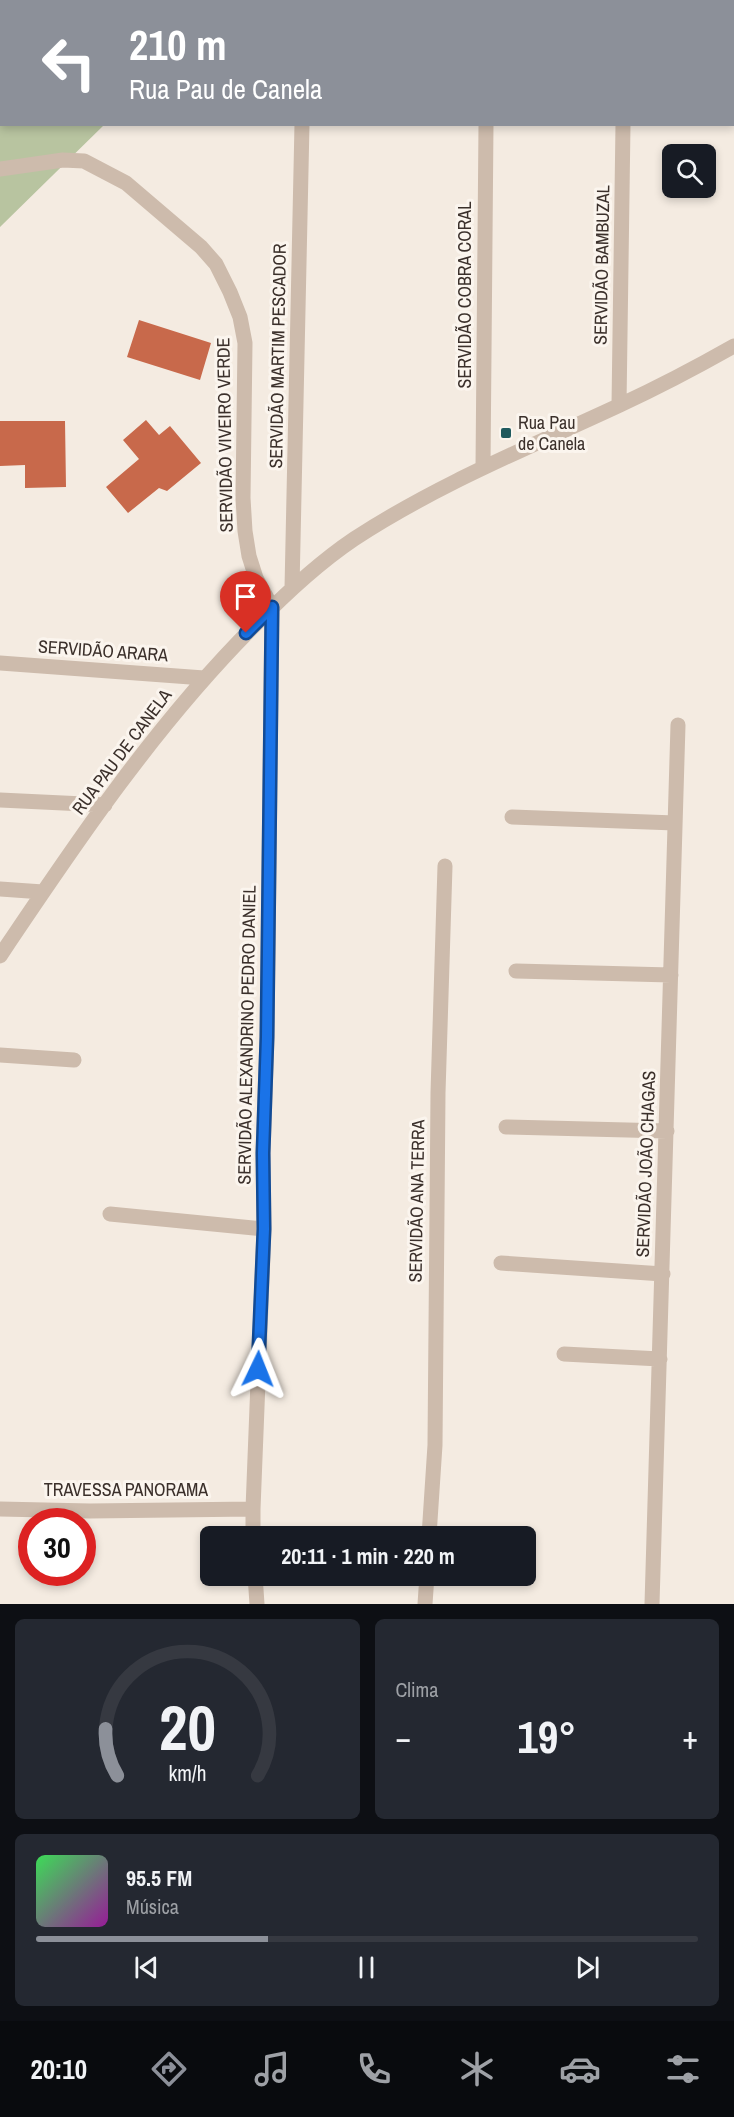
<!DOCTYPE html>
<html lang="pt">
<head>
<meta charset="utf-8">
<style>
  body { margin:0; font-family:"Archivo Narrow",sans-serif; background:#242831; color:#f1f3f6; height:100vh; display:flex; flex-direction:column; font-size:22px; white-space:nowrap }
  * { box-sizing:border-box; margin:0 }
  p { font-size:20px; color:#9ea1a6 }
  .icon { flex:none; width:33px; height:33px; fill:none; stroke:currentColor; stroke-width:2; stroke-linecap:round; stroke-linejoin:round }
  .map { position:relative; height:1604px; overflow:hidden }
  .panel { display:flex; flex-direction:column; gap:15px; padding:15px; background:#0d0f14; flex:1 }
  .panel>* { flex:none }
  .guide { position:absolute; left:0px; top:0px; width:735px; height:126px; box-shadow:0 3px 9px #0003; background:#8c9099; color:#fff; overflow:hidden }
  .tools { position:absolute; left:662px; top:144px; display:grid; gap:12px }
  .tools a { display:grid; place-items:center; width:54px; height:54px; border-radius:9px; background:#171b24; box-shadow:0 3px 9px #0003; font-size:30px }
  .speed { position:absolute; left:18px; top:1508px; display:flex; gap:12px; font-size:30px; font-weight:700; text-align:center }
  .speed>* { display:grid; place-content:center; width:78px; height:78px; border-radius:50%; background:#171b24; box-shadow:0 3px 9px #0003; line-height:1 }
  .speed .limit { border:9px solid #d22; background:#fff; color:#111 }
  .pin { position:absolute; display:grid; place-items:center; width:51px; height:51px; color:#fff; margin:-62px -26px; border-radius:50% 50% 50% 0; rotate:-45deg; box-shadow:0 0 6px #0007 }
  .pin .icon { rotate:45deg }
  .me { position:absolute; width:66px; margin:-33px; rotate:2deg; stroke-linejoin:round; filter:drop-shadow(0 0 4px #0008) }
  .turn { display:flex; align-items:center; gap:21px; height:126px; padding:0 30px; font-size:27px }
  .turn .icon { width:78px; height:78px; stroke-width:2.5 }
  .turn b { display:block; font-size:42px; line-height:51px }
  .big { font-size:45px; font-weight:700; line-height:1.1 }
  .panel .card { flex:1; display:flex; flex-direction:column; justify-content:center; gap:9px; min-width:0; padding:0 21px; border-radius:9px; background:#242831 }
  .panel .dial { align-items:center; gap:0 }
  .dial svg { height:156px; overflow:visible; fill:none; stroke:#363941; stroke-width:7; stroke-linecap:round; text-anchor:middle }
  .dial text { fill:#f1f3f6; stroke:none }
  .song { display:flex; align-items:center; gap:18px }
  .cover { width:72px; height:72px; border-radius:9px; background:linear-gradient(135deg,hsl(130 70% 55%),hsl(300 70% 35%)) }
  .played { height:6px; border-radius:3px; background:linear-gradient(90deg,#8c9099 35%,#363941 35%) }
  .keys { display:flex; justify-content:space-around; direction:ltr }
  .heat { display:flex; justify-content:space-between; align-items:center; font-size:33px; direction:ltr }
  .panel .tiles { flex:1; display:grid; gap:15px; grid-template-columns:1fr 1fr }
  .card:last-child { grid-column:span 2 }
  .trip { position:absolute; left:200px; top:1526px; width:336px; height:60px; border-radius:9px; background:#171b24; box-shadow:0 3px 9px #0003; font-weight:700; line-height:60px; text-align:center }
  .dock { display:flex; height:96px; justify-content:space-around; align-items:center; background:#090b0e; color:#9ea1a6 }
  .dock .icon { width:42px; height:42px }
  .dock .current { color:#8c9099 }
  .dock b { font-size:27px; color:#f1f3f6 }
  .map>svg:first-child { display:block }
</style>
</head>
<body>
<div class="map">
<svg width="734" height="1604" viewBox="0 0 734 1604">
  <rect width="100%" height="100%" fill="#f4ebe1"/>
  <path fill="#b8c4a0" d="M0,0H233L2,2V124L104,125L0,227Z"/>
  <path fill="#c8694b" d="M139,320L211,343L200,380L127,357Z
    M146,420L159,435L170,426L201,463L167,491L159,488L128,513L106,487L139,459L123,440Z
    M0,421H65L66,487L25,488V465L0,466Z"/>
  <g fill="none" stroke-linecap="round" stroke-linejoin="round">
    <path stroke="#cdbbac" stroke-width="15" d="M305,2V0
      M487,2V0
      M625,2V0
      M0,169L63,160L84,161L126,183L201,247L216,264L230,292L240,317L245,343L243,498L245,531L249,556L256,578L272,607L267,1037L263,1153L264,1229L253,1509V1536
      M619,405L623,124
      M483,467L486,124
      M292,588L302,124
      M0,663L204,678
      M0,800L105,805
      M512,817L675,823
      M0,889L43,892
      M0,956C77,841 156,724 254,626C285,594 317,564 354,539C438,484 530,447 620,405C659,387 697,367 734,346
      M516,971L671,975
      M0,1055L74,1060
      M506,1127L667,1131
      M110,1214L264,1229
      M501,1263L663,1274
      M564,1354L660,1359
      M0,1509L90,1511L253,1509
      M429,1536L435,1445L438,1093L445,866
      M255,1575L257,1604
      M425,1604L427,1575
      M652,1604L678,725"/>
  </g>
  <g fill="none" stroke-linecap="round" stroke-linejoin="round">
    <g stroke="#114b97" stroke-width="15">
      <path id="route" d="M246,633L272,607L267,1037L263,1153L264,1229L258,1369"/>
    </g>
    <use href="#route" stroke="#1a73e8" stroke-width="10"/>
  </g>
  <rect fill="#1f5a5e" stroke="#fbf5ee" stroke-width="2" x="500" y="427" width="12" height="12" rx="3"/>
  <g text-anchor="middle" stroke-width="6" stroke-linejoin="round" paint-order="stroke">
    <g font-size="18" fill="#3b302b" stroke="#fbf5ee">
      <text transform="translate(602 265) rotate(-89)" y="6">SERVIDÃO BAMBUZAL</text>
      <text transform="translate(465 295) rotate(-90)" y="6">SERVIDÃO COBRA CORAL</text>
      <text transform="translate(278 356) rotate(-89)" y="6">SERVIDÃO MARTIM PESCADOR</text>
      <text transform="translate(225 435) rotate(-91)" y="6">SERVIDÃO VIVEIRO VERDE</text>
      <text transform="translate(103 651) rotate(4)" y="6">SERVIDÃO ARARA</text>
      <text transform="translate(122 752) rotate(-53)" y="6">RUA PAU DE CANELA</text>
      <text transform="translate(247 1035) rotate(-89)" y="6">SERVIDÃO ALEXANDRINO PEDRO DANIEL</text>
      <text transform="translate(646 1164) rotate(-88)" y="6">SERVIDÃO JOÃO CHAGAS</text>
      <text transform="translate(417 1201) rotate(-89)" y="6">SERVIDÃO ANA TERRA</text>
      <text x="126" y="1496">TRAVESSA PANORAMA</text>
    </g>
    <g font-size="18" fill="#3b302b" stroke="#fbf5ee" text-anchor="start">
      <text x="518" y="429">Rua Pau<tspan x="518" dy="21">de Canela</tspan></text>
    </g>
  </g>
</svg>
<div class="tools">
<a><svg class="icon" aria-label="search" viewBox="0 0 24 24"><circle cx="10" cy="10" r="6"/><path d="M15 15l6 6"/></svg></a>
</div>
<div class="speed"><div class="limit">30</div></div>
<div class="pin" style="left:246px;top:633px;background:#d93025"><svg class="icon" aria-label="arrive" viewBox="0 0 24 24"><path d="M6 21V4h12l-3 4 3 4H6"/></svg></div>
<svg class="me" style="left:258px;top:1369px" viewBox="-20 -20 40 40"><path d="M0-17L14 15 0 8-14 15z" fill="#1a73e8" stroke="#fff" stroke-width="4"/></svg>
<div class="trip">20:11 · 1 min · 220 m</div>
<div class="guide">
<div class="turn"><svg class="icon" aria-label="left" viewBox="0 0 24 24"><path d="M17 20v-9H6M10 6l-5 5 5 5"/></svg><div><b>210 m</b>Rua Pau de Canela</div></div>
</div>
</div>
<section class="panel">
<div class="tiles">
<div class="card dial"><svg viewBox="0 0 100 80">
<path d="M14 69A42 42 0 1 1 86 69"/>
<path d="M14 69A42 42 0 0 1 8 45" stroke="#8c9099"/>
<text x="50" y="56" font-size="32" font-weight="700">20</text>
<text x="50" y="72" font-size="11">km/h</text>
</svg></div>
<div class="card"><p>Clima</p>
<div class="heat"><a>−</a><b class="big">19°</b><a>+</a></div>
</div>
<div class="card">
<div class="song"><i class="cover"></i><div><b>95.5 FM</b><p>Música</p></div></div>
<div class="played"></div>
<div class="keys"><svg class="icon" aria-label="previous" viewBox="0 0 24 24"><path d="M18 5L8 12l10 7zM5 5v14"/></svg><svg class="icon" aria-label="pause" viewBox="0 0 24 24"><path d="M8 5v14M16 5v14"/></svg><svg class="icon" aria-label="next" viewBox="0 0 24 24"><path d="M6 5l10 7-10 7zM19 5v14"/></svg></div>
</div>
</div>
</section>
<nav class="dock">
<b>20:10</b>
<svg class="icon current" aria-label="directions" viewBox="0 0 24 24"><path d="M12 3l9 9-9 9-9-9zM9 14v-3h6M13 9l2 2-2 2"/></svg>
<svg class="icon" aria-label="music" viewBox="0 0 24 24"><path d="M9 18V5l10-2v13"/><circle cx="6" cy="18" r="3"/><circle cx="16" cy="16" r="3"/></svg>
<svg class="icon" aria-label="phone" viewBox="0 0 24 24"><path d="M5 4h4l2 5-3 2q2 4 5 5l2-3 5 2v4C11 20 4 13 5 4z"/></svg>
<svg class="icon" aria-label="climate" viewBox="0 0 24 24"><path d="M12 3v18M4 7l16 10M4 17L20 7"/></svg>
<svg class="icon" aria-label="car" viewBox="0 0 24 24"><path d="M5 17H2v-5l4-1 3-4h7l3 4 3 1v5h-3M9 17h6M6 11h13"/><circle cx="7" cy="17" r="2"/><circle cx="17" cy="17" r="2"/></svg>
<svg class="icon" aria-label="filters" viewBox="0 0 24 24"><path d="M4 7h16M4 17h16"/><circle cx="9" cy="7" r="2"/><circle cx="15" cy="17" r="2"/></svg>
</nav>
</body>
</html>
